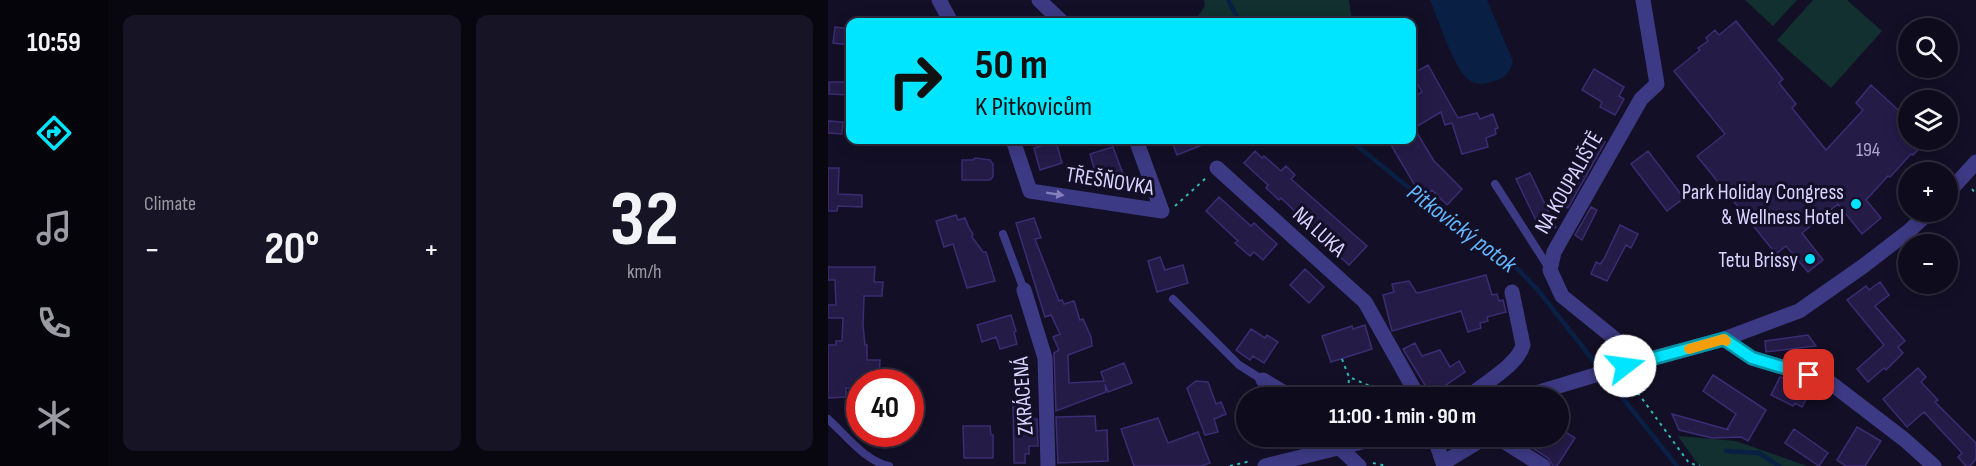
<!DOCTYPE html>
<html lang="en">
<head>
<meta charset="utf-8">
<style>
  body { margin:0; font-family:"Sofia Sans Condensed",sans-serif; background:#171425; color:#f1f3f6; height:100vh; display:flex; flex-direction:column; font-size:22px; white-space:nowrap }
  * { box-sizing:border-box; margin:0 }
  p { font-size:20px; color:#9b9ba3 }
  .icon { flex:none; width:33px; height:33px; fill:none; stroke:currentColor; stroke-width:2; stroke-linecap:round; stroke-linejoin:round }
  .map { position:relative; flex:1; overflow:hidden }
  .side { display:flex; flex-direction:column; gap:15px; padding:15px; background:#08060f; width:720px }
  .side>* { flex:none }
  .top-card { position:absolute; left:18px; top:18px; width:570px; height:126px; border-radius:12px; box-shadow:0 3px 15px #0003,0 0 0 2px #2e2b3b; background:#00e5ff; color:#111; overflow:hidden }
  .controls { position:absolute; left:1070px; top:18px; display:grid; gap:12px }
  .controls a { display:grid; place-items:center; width:60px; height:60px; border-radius:50%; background:#0e0b1c; box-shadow:0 3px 15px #0003,0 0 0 2px #2e2b3b; font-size:30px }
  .speed { position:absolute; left:18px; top:369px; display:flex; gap:12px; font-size:30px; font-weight:700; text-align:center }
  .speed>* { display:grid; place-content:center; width:78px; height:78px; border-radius:50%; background:#0e0b1c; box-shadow:0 3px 15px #0003,0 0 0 2px #2e2b3b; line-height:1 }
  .speed .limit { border:9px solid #d22; background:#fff; color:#111 }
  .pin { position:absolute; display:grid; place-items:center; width:51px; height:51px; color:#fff; margin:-26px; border-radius:12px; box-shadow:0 3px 9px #0006 }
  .me { position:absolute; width:66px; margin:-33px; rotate:75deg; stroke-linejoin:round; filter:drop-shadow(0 0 4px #0008) }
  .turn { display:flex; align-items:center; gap:21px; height:126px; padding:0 30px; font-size:27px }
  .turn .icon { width:78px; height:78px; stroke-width:2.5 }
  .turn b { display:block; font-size:42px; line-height:51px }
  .big { font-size:45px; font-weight:700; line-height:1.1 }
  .side .tile { flex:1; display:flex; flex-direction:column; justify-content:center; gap:9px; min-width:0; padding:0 21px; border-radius:12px; background:#171425 }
  .side .dial { align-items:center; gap:0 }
  .dial b { font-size:78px; line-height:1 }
  .heat { display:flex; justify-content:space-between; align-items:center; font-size:33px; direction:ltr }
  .side .tiles { flex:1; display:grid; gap:15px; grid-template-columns:repeat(2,1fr) }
  .trip { position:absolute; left:408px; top:387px; width:333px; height:60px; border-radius:30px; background:#0e0b1c; box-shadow:0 3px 15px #0003,0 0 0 2px #2e2b3b; font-weight:700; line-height:60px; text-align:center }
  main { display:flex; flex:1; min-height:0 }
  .menu { display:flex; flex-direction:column; width:108px; justify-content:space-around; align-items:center; background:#06040b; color:#9b9ba3 }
  .menu .icon { width:42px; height:42px }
  .menu .selected { color:#00e5ff }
  .menu b { font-size:27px; color:#f1f3f6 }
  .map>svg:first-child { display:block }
</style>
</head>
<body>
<main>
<nav class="menu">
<b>10:59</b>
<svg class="icon selected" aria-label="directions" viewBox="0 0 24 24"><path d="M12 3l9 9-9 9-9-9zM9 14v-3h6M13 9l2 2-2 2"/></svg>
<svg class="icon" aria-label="music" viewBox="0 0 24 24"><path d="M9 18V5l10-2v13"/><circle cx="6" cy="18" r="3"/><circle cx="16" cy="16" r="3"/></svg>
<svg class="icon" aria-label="phone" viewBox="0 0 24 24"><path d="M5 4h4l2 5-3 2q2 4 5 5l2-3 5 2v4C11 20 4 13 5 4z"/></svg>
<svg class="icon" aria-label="climate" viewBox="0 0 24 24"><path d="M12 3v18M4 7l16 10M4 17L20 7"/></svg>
</nav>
<section class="side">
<div class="tiles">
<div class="tile"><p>Climate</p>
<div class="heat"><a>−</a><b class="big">20°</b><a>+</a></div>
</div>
<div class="tile dial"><b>32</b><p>km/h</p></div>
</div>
</section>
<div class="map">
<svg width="1148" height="466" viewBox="0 0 1148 466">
  <rect width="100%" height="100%" fill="#130f26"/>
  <path fill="#12302f" d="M376,0H521L524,22H366L377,6Z
    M917,0H969L945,26Z
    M985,0H1019L1054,31L1003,88L949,40Z
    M850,436L908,441L979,466H871Z"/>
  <path fill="#0a1f44" d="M602,0H659L685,61C682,73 676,79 663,82C656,84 647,85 641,80C626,69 610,19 602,0Z"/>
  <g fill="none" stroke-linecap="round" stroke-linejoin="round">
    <path stroke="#0a1f44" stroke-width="4.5" d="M400,0L412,22
      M522,140L596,200L677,256L709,289L772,369
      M777,376L849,466
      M898,451L931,453L951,466"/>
  </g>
  <path fill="#241b47" stroke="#3b2d73" stroke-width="1.5" d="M908,21L955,79L951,83L968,104L964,108L998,150L1035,110L1028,103L1043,85L1080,119V140H1099L1085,155L1083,154L1062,177L1060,176L1038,200L1053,218L1034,234L1010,204L974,233L995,260L980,272L958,246L948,254L869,156L897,134L846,71L872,50L870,48L880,41L878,38L887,30L891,35Z
    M7,27L22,29V45L5,43Z
    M600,65L630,118L649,113L652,119L665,114L670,128L667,129L668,134L658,138L660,147L634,154L624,123L617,125L613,112L586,128L606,161L634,189L619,205L604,190L598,196L586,184L560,140H584V98L594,92L584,74Z
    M766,69L796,87L791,96L796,99L787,115L772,107L774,102L754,90Z
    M1,82H22V95L1,94Z
    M0,121L15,122L14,134L0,133Z
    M769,136L777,142L740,208L730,204Z
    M351,140H387L349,155L344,142Z
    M228,141L234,163L212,170L206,148Z
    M285,147L295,174L278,180L275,172L268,175L262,154Z
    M427,151L434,158L436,156L453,171L458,166L467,175L463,179L539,246L521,265L500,246L503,243L472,218L473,217L453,198L451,200L438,188L440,185L416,163Z
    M820,151L856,198L839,211L803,164Z
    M147,158L162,160L165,164V177L162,180H134V160H145Z
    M0,168H11L10,194L34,195V207L10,206L9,211H0Z
    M702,173L728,227L714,233L688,179Z
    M391,197L423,226L426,223L449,244L435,260L426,252L422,256L407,243L410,241L378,211Z
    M763,207L769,210L754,240L747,235Z
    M128,215L130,220L137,218L141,228L145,234L144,237L155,252H158L167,281L139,288L125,244L116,247L108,221Z
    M206,218L213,238L207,239L231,301L234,300L236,304L246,301L252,320L255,319L263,337L264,346L240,355L241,383L276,381L273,372L296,363L304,383L280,392L277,384L278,392L228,411L226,353L231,350L225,337L232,334L223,315L217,317L188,223Z
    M792,225L810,234L803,248L798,245L779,281L763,274L768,262L772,264L776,259Z
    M332,257L337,270L355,265L360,283L329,292L320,261Z
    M0,267H47L46,282H55L54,296H36L35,325L37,345H39V360H52L51,382H32V388H18V397L0,398V345H8V341H14L15,318H0V305H8L7,280H0Z
    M477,269L496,287L481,303L462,285Z
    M658,275L664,295L669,294L671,301L675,300L678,312L659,317L660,321L652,323L653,328L640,332L633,311L564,331L555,295L566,292L564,284L581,281L588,292L590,293Z
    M1052,282L1061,295L1047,306L1077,341L1070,347L1075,353L1058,370L1056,368L1040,382L1029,369L1056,345L1019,300L1038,286L1041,290Z
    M183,315L188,331L186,332L189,344L172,349L168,337L154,342L149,325Z
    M537,325L544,349L503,362L494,336L524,326L525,329Z
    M423,329L437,338L439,335L450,342L436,363L425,356L422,360L408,350Z
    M980,335L988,346L938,352L937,341Z
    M587,343L594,356L612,350L622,367L631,361L637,372L603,395L575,349Z
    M1090,368L1098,377L1093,382L1110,400L1107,402L1148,443V459L1142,466H1138L1130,457L1134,453L1096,412L1079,427L1055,399Z
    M885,375L938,410L920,441L913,437L884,438L851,430L844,414L901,430L899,429L908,414L875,391Z
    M952,377L984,388L974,407L967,403L965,406L943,395Z
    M368,381L380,382L388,404L393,402L398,414L386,419L390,432L377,435L359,388Z
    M185,402H201L202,419H209L210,446H201V454H197V463H186Z
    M267,416L268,431L279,430L280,461L230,463L228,417Z
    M330,418L340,443L370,432L382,463L373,466H306L293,429Z
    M135,426H162L163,435H165V458H136Z
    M1029,427L1053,441L1037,466H1018L1009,460Z
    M731,428L747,438L729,466H725L720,458L686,436H702L718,447L726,436H730Z
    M966,429L1000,453L991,466L957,443Z"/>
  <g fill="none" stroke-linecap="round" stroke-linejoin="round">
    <path stroke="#2fb8b0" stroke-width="2" stroke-dasharray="3 4.5" stroke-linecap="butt" d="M1144,189L1148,194
      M347,206L378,178
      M514,359L521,377L570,398
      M804,379L810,393L861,463L872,466
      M520,398L521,377
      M570,442L587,437L591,438
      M545,463L559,466
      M402,466L423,461"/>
    <path stroke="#3d3a85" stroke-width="8" d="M667,184L721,268
      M175,234L196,290
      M345,299L411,365L435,380
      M0,419C18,435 37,461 61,466"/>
    <path stroke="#3d3a85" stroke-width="15" d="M111,0L123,22
      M211,0L234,22
      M185,140L202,191L334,211L308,140
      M389,168L537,302L591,398
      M196,290L217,358L220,466
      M896,339L924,358L1000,381L1077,440L1106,466
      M807,363L802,351L734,296L722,270L726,252L813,99L829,84L815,0
      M435,380L465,398
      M642,398L645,393C660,381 691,363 695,345L684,292
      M509,436L513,449L531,466
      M606,436L616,466
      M615,463L653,440L675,441L715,466"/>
    <path stroke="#3d3a85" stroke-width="15" d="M1119,194L1148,162
      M691,398L807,363L896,339L971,311L1034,267L1081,231L1101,212
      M437,466L558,436"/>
  </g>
  <defs><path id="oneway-solid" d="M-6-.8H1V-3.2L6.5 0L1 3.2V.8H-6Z" transform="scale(1.5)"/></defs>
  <use fill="#837fbc" href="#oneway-solid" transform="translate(227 194) rotate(9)"/>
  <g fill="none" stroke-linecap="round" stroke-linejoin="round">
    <g stroke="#0095a6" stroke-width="15">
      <path id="route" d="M797,366L896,339L924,358L981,375"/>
    </g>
    <use href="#route" stroke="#00e5ff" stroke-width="10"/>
    <path stroke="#f59e0b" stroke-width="10" d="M861,349L896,339L898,341"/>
  </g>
  <g fill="#00e5ff" stroke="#130f26" stroke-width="2">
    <circle cx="1028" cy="204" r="6"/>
    <circle cx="982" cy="259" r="6"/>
  </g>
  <g text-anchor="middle" stroke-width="6" stroke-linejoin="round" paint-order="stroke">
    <g font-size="20" fill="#aca6d1">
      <text x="1040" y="156">194</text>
    </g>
    <g font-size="22" fill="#d9d4ff" stroke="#130f26">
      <text transform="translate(282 180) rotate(9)" y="8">TŘEŠŇOVKA</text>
      <text transform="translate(740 182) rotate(-60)" y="8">NA KOUPALIŠTĚ</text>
      <text transform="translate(492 231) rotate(42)" y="8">NA LUKA</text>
      <text transform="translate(194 396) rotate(-94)" y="8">ZKRÁCENÁ</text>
    </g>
    <g font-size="22" fill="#d9d4ff" stroke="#130f26" text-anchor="end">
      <text x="1016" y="199">Park Holiday Congress<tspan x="1016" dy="25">&amp; Wellness Hotel</tspan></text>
      <text x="970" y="267">Tetu Brissy</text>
    </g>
    <g font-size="24" font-style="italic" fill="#62b6ff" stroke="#130f26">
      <text transform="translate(634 228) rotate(37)" y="8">Pitkovický potok</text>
    </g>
  </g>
</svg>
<div class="controls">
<a><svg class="icon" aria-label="search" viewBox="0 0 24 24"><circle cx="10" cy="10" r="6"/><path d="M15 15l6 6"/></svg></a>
<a><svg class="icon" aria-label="layers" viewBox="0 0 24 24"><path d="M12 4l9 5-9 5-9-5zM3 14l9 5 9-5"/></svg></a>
<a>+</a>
<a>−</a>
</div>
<div class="speed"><div class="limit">40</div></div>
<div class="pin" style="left:981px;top:375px;background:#d93025"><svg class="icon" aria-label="arrive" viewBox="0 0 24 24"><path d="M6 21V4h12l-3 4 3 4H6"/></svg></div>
<svg class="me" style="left:797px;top:366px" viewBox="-20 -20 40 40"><circle r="19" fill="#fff"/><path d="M0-13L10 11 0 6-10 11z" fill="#00e5ff"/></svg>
<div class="trip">11:00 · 1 min · 90 m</div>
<div class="top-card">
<div class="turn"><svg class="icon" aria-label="right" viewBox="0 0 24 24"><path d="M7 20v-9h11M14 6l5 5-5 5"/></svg><div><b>50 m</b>K Pitkovicům</div></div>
</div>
</div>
</main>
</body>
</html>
